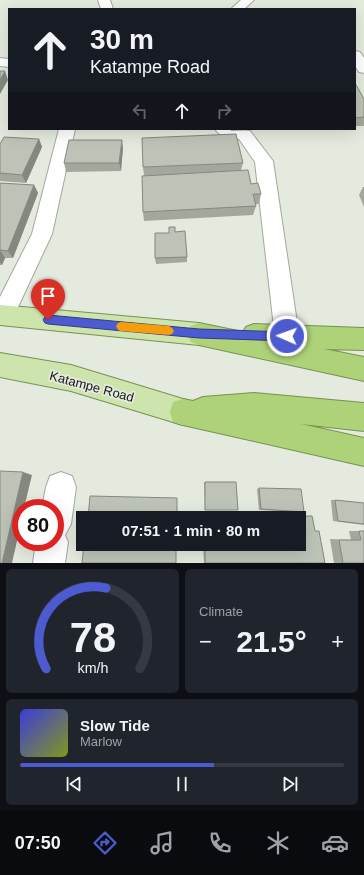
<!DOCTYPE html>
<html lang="en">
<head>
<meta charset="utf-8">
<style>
  body { margin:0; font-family:Arial,sans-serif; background:#20242c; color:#f1f3f6; height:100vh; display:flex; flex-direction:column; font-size:15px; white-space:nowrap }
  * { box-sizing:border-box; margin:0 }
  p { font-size:13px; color:#9ea1a6 }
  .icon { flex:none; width:22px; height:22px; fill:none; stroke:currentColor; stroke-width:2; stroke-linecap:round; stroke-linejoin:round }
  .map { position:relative; height:563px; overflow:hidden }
  .panel { display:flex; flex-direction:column; gap:6px; padding:6px; background:#0d0f14; flex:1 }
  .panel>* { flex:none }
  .banner { position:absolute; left:8px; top:8px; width:348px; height:122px; border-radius:0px; box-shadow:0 4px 16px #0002; background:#171b24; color:#f1f3f6; overflow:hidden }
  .speed { position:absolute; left:12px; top:499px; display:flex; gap:8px; font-size:20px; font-weight:700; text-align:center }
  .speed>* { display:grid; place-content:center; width:52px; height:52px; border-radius:50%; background:#171b24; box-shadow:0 4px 16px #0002; line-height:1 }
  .speed .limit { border:6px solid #d22; background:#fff; color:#111 }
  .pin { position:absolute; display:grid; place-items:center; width:34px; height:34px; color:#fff; margin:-41px -17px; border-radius:50% 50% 50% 0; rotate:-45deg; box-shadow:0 0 4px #0007 }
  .pin .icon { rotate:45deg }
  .me { position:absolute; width:44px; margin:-22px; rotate:272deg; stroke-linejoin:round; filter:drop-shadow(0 0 3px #0008) }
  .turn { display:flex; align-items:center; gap:14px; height:84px; padding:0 16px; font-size:18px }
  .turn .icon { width:52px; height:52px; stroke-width:2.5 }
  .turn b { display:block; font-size:28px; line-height:34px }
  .lanes { display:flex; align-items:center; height:38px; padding:0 16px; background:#0003; justify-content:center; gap:20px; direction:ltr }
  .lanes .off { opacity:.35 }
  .big { font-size:30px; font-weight:800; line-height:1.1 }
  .panel .widget { flex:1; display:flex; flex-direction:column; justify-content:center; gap:6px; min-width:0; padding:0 14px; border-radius:6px; background:#20242c }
  .panel .dial { align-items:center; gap:0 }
  .dial svg { height:104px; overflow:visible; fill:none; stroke:#363941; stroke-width:7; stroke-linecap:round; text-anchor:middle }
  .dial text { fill:#f1f3f6; stroke:none }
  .song { display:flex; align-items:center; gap:12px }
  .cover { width:48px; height:48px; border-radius:6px; background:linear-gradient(135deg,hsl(240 70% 55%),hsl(70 70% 35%)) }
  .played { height:4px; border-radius:2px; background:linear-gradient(90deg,#4d5bd0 60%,#363941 60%) }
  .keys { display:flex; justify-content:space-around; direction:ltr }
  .heat { display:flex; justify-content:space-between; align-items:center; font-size:22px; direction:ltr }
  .panel .tiles { flex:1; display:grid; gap:6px; grid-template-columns:1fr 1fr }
  .widget:last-child { grid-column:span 2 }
  .trip { position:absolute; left:76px; top:511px; width:230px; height:40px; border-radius:0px; background:#171b24; box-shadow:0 4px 16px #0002; font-weight:800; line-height:40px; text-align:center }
  .tabs { display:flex; height:64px; justify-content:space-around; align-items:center; background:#090b0e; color:#9ea1a6 }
  .tabs .icon { width:28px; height:28px }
  .tabs .current { color:#4d5bd0 }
  .tabs b { font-size:18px; color:#f1f3f6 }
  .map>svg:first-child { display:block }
</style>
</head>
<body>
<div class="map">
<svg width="364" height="563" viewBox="0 0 364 563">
  <rect width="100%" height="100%" fill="#e4eade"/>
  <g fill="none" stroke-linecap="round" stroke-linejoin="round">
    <g stroke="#a3a89d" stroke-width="2">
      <path id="minor" d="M98,0H110L113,9H101Z
        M241,0H254L244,9H231Z
        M355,51L360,52L364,58V73L359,72L355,66Z
        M0,58L9,59V67L0,66Z
        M59,129H75L52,234L11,322L3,325L0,324V297L32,234Z
        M215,129H238L250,131L273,161L299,336L296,344L287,347L278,344L275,336L255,162L239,139C230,138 220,137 215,129Z
        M61,472L72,476L76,487L71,524L65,535L68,542L65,563H33L36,542H55V508H42L46,487L50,476Z"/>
    </g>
    <g stroke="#789154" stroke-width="2">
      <path id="major" d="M0,305L199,323L207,326L211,334L207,342L199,345L0,325Z
        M0,353L71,365L183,399L193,402L196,412L193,422L183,425L71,391L0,377Z"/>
    </g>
    <g stroke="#789154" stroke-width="2">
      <path id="highway" d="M199,323L243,332L246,327L254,324L364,328V350L324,349L364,357V381L199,345L191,342L187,334L191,326Z
        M254,393L364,403V431L301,424L364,438V466L183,425L173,422L170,412L173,402L183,399L193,401L203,397Z"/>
    </g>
    <use href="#minor" fill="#fff" fill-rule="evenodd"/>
    <use href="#major" fill="#cee4ad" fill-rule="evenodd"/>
    <use href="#highway" fill="#add277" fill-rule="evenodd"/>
  </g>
  <path fill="#a3a89d" d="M355,83L364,99V126H355Z
    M231,129H283L231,131Z
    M39,139L42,147L26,183L0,181V144Z
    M123,148L121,171L66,172L64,163Z
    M243,163L241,170L251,184L261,194L259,204H255L256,206L253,215L144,221L143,212L144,175L143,167Z
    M0,183L34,185L38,193L13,258H5L2,265H0Z
    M363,187H364V207L359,195Z
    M175,232L187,257V262L156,264L155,258L169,233Z
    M205,482L238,510H205L204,483Z
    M259,488L304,512H300L259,510L257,489Z
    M331,500H335L364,503V525L333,521Z
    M312,516L315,531H319L325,563H204L203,544H299V518H209L263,517V518Z
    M349,531H364V563H334L330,539L351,540Z"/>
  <path fill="#848880" d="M5,71L8,80L0,94V80Z
    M39,139L42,147L26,183L22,175Z
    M122,140L123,148L121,171L119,163Z
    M34,185L38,193L13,258L8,251Z
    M0,250L5,258L2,265L0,262Z
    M23,472L32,475L24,508H21V523L12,563H2Z"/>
  <path fill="#bdc3b7" stroke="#848880" d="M0,71H5L0,80Z
    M355,83L364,99V117L355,118Z
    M236,134L243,163L143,167L142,138Z
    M4,137L39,139L22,175L0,173V144Z
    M69,140H122L119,163H64Z
    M248,170L251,184L258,183L261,194H253L256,206L143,212L142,176Z
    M0,183L34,185L8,251L0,250Z
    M169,227H175V232L185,231L187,257L155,258V233H169Z
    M0,471L23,472L2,563H0Z
    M205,482H236L238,510H205Z
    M259,488L301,489L304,512L261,509Z
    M90,496L177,498V518H88Z
    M335,500L364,503V524L338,521Z
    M312,516L315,531H319L325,563H205V544H299V518H267V517Z
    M211,517H263V518H211Z
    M359,531H364V563H343L339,540H361Z
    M84,544H176V563H82Z"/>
  <path fill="#4d5bd0" stroke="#323b87" d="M48,315L199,329L287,332L291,333L292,336L291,340L287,341L199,338L48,324L45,323L43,320L45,317Z"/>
  <path fill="#f59e0b" d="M121,322L169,326L172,328L174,331L172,334L169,335L121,331L118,330L116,326L118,323Z"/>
  <g text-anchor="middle" stroke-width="3.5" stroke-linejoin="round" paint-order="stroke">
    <g font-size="13" fill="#151713" stroke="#e4eade">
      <text transform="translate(92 386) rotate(15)" y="5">Katampe Road</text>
    </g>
  </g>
</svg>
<div class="speed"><div class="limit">80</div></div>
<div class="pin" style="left:48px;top:320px;background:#d93025"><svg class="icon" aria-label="arrive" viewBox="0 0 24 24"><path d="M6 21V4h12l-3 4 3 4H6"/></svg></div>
<svg class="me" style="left:287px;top:336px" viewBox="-20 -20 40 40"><circle r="17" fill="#4d5bd0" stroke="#fff" stroke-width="3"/><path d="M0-11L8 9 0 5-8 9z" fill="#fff"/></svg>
<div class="trip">07:51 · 1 min · 80 m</div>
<div class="banner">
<div class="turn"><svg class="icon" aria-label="ahead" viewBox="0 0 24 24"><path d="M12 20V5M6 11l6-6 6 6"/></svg><div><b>30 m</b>Katampe Road</div></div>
<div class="lanes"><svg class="icon off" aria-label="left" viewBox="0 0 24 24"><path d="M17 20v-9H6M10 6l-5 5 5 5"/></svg><svg class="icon" aria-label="ahead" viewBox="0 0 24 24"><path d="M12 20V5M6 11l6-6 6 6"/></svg><svg class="icon off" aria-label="right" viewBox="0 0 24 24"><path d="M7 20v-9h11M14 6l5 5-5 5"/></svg></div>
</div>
</div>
<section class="panel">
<div class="tiles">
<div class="widget dial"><svg viewBox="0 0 100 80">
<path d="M14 69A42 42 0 1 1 86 69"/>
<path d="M14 69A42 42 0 0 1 60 7" stroke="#4d5bd0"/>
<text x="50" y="56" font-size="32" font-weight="700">78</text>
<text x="50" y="72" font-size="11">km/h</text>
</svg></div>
<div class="widget"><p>Climate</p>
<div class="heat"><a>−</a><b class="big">21.5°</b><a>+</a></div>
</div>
<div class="widget">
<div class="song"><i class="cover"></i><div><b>Slow Tide</b><p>Marlow</p></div></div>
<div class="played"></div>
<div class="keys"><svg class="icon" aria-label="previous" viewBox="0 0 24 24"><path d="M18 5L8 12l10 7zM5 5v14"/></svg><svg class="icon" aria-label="pause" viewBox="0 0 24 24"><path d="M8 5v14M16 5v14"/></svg><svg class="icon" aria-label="next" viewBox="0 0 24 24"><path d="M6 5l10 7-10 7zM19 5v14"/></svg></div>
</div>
</div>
</section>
<nav class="tabs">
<b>07:50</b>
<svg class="icon current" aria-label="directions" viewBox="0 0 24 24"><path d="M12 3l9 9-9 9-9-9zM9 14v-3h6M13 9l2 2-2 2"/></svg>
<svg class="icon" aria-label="music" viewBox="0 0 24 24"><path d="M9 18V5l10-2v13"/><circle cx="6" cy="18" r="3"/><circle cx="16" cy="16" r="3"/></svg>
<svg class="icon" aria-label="phone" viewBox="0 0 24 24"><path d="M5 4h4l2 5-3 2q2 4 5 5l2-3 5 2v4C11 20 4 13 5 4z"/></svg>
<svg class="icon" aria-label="climate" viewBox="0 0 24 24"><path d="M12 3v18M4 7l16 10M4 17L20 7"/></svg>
<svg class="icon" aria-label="car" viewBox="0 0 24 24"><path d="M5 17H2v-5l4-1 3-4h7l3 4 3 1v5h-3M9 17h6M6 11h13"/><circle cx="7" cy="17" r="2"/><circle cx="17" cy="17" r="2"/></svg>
</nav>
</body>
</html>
